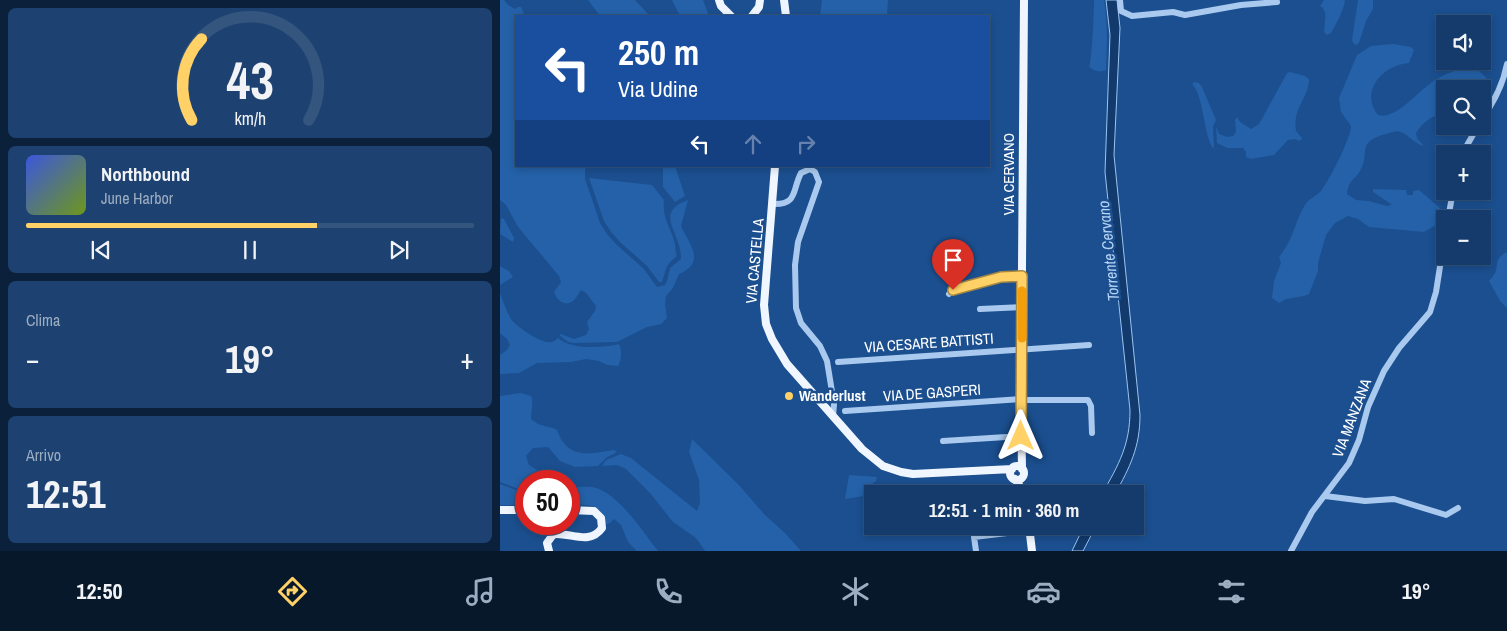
<!DOCTYPE html>
<html lang="it">
<head>
<meta charset="utf-8">
<style>
  body { margin:0; font-family:"Archivo Narrow",sans-serif; background:#1d4271; color:#f1f3f6; height:100vh; display:flex; flex-direction:column; font-size:19px; white-space:nowrap }
  * { box-sizing:border-box; margin:0 }
  p { font-size:16px; color:#9dadc1 }
  .icon { flex:none; width:28px; height:28px; fill:none; stroke:currentColor; stroke-width:2; stroke-linecap:round; stroke-linejoin:round }
  .map { position:relative; flex:1; overflow:hidden }
  .side { display:flex; flex-direction:column; gap:8px; padding:8px; background:#0b203b; width:500px }
  .side>* { flex:none }
  .banner { position:absolute; left:15px; top:15px; width:475px; height:152px; border-radius:0px; box-shadow:0 2px 8px #0003,0 0 0 1px #33557e; background:#1a4fa0; color:#fff; overflow:hidden }
  .fabs { position:absolute; left:936px; top:15px; display:grid; gap:10px }
  .fabs a { display:grid; place-items:center; width:55px; height:55px; border-radius:0px; background:#143b6b; box-shadow:0 2px 8px #0003,0 0 0 1px #33557e; font-size:25px }
  .speed { position:absolute; left:15px; top:470px; display:flex; gap:10px; font-size:25px; font-weight:700; text-align:center }
  .speed>* { display:grid; place-content:center; width:65px; height:65px; border-radius:50%; background:#143b6b; box-shadow:0 2px 8px #0003,0 0 0 1px #33557e; line-height:1 }
  .speed .limit { border:8px solid #d22; background:#fff; color:#111 }
  .pin { position:absolute; display:grid; place-items:center; width:42px; height:42px; color:#fff; margin:-51px -21px; border-radius:50% 50% 50% 0; rotate:-45deg; box-shadow:0 0 5px #0007 }
  .pin .icon { rotate:45deg }
  .me { position:absolute; width:55px; margin:-28px; rotate:0deg; stroke-linejoin:round; filter:drop-shadow(0 0 4px #0008) }
  .turn { display:flex; align-items:center; gap:18px; height:105px; padding:0 20px; font-size:22px }
  .turn .icon { width:65px; height:65px; stroke-width:2.5 }
  .turn b { display:block; font-size:35px; line-height:42px }
  .lanes { display:flex; align-items:center; height:48px; padding:0 20px; background:#0003; justify-content:center; gap:25px; direction:ltr }
  .lanes .off { opacity:.35 }
  .big { font-size:38px; font-weight:700; line-height:1.1 }
  .side .card { flex:1; display:flex; flex-direction:column; justify-content:center; gap:8px; min-width:0; padding:0 18px; border-radius:8px; background:#1d4271 }
  .side .dial { align-items:center; gap:0 }
  .dial svg { height:130px; overflow:visible; fill:none; stroke:#33557e; stroke-width:7; stroke-linecap:round; text-anchor:middle }
  .dial text { fill:#f1f3f6; stroke:none }
  .song { display:flex; align-items:center; gap:15px }
  .cover { width:60px; height:60px; border-radius:8px; background:linear-gradient(135deg,hsl(230 70% 55%),hsl(80 70% 35%)) }
  .played { height:5px; border-radius:2px; background:linear-gradient(90deg,#ffd166 65%,#33557e 65%) }
  .keys { display:flex; justify-content:space-around; direction:ltr }
  .heat { display:flex; justify-content:space-between; align-items:center; font-size:28px; direction:ltr }
  .trip { position:absolute; left:364px; top:485px; width:280px; height:50px; border-radius:0px; background:#143b6b; box-shadow:0 2px 8px #0003,0 0 0 1px #33557e; font-weight:700; line-height:50px; text-align:center }
  .dock { display:flex; height:80px; justify-content:space-around; align-items:center; background:#08182b; color:#9dadc1 }
  .dock .icon { width:35px; height:35px }
  .dock .on { color:#ffd166 }
  .dock b { font-size:22px; color:#f1f3f6 }
  main { display:flex; flex:1; min-height:0 }
  .map>svg:first-child { display:block }
</style>
</head>
<body>
<main>
<section class="side">
<div class="card dial"><svg viewBox="0 0 100 80">
<path d="M14 69A42 42 0 1 1 86 69"/>
<path d="M14 69A42 42 0 0 1 20 19" stroke="#ffd166"/>
<text x="50" y="56" font-size="32" font-weight="700">43</text>
<text x="50" y="72" font-size="11">km/h</text>
</svg></div>
<div class="card">
<div class="song"><i class="cover"></i><div><b>Northbound</b><p>June Harbor</p></div></div>
<div class="played"></div>
<div class="keys"><svg class="icon" aria-label="previous" viewBox="0 0 24 24"><path d="M18 5L8 12l10 7zM5 5v14"/></svg><svg class="icon" aria-label="pause" viewBox="0 0 24 24"><path d="M8 5v14M16 5v14"/></svg><svg class="icon" aria-label="next" viewBox="0 0 24 24"><path d="M6 5l10 7-10 7zM19 5v14"/></svg></div>
</div>
<div class="card"><p>Clima</p>
<div class="heat"><a>−</a><b class="big">19°</b><a>+</a></div>
</div>
<div class="card"><p>Arrivo</p><b class="big">12:51</b></div>
</section>
<div class="map">
<svg width="1007" height="551" viewBox="0 0 1007 551">
  <rect width="100%" height="100%" fill="#1b4f8f"/>
  <path fill="#2461a8" d="M0,0H4L8,5L15,9L18,7H21L24,14L29,16H16V166H88L85,169V179L93,202L100,223L107,234L117,245L144,269L157,287L165,285L167,281L170,268L181,259C182,233 152,213 188,200L181,226C189,244 207,262 179,274L173,288L166,296L165,304L167,318L161,324L147,327L117,342L73,343L68,342L59,335L61,334L74,339L86,335L89,329L87,322L95,311L96,306L86,293L81,290C78,294 77,298 73,301C65,307 57,301 54,292L61,282L59,276L18,227L6,205L0,200Z
    M88,0H135L150,16H100Z
    M172,0H203L209,16H180Z
    M322,0H388L387,16H320Z
    M594,0H604C608,23 607,46 606,70C600,73 594,71 589,67C592,62 594,10 594,0Z
    M824,0H845C844,10 836,24 831,33L827,35L824,32C824,23 829,11 820,6Z
    M858,0H873V9L866,21L859,43L856,45L854,44L852,40Z
    M893,44L911,47L914,50L909,63C883,65 859,91 878,115C894,120 915,95 927,86C937,78 947,73 958,70C976,65 981,71 991,84L989,92L983,98L982,89H945V114C932,115 923,122 916,133L917,138L924,146C913,143 909,135 901,132C897,130 891,133 886,134C855,142 871,153 860,171C854,181 849,179 847,194L856,200L869,201L887,206L891,205V204L873,192V189L906,190L907,195H913V191L919,190L940,208L936,225L924,232L869,227L858,219L848,216L835,223L826,235L818,263V271L809,294L804,296L786,299L779,303L772,298L774,281L781,263L779,257C794,239 794,223 805,205C808,199 815,197 820,192C828,183 851,138 851,126L841,112L839,98L857,55L871,46Z
    M790,72L805,76L809,79C809,98 792,108 796,131L802,138V139L799,141L795,139L788,140L774,155L751,159L746,157V152L743,148H727L717,143L716,126L719,134L727,137L733,136L736,132L735,120L737,117L740,122L751,129L759,124L787,73Z
    M694,82L699,83L702,87L716,120L713,126L714,149C704,140 704,95 692,84Z
    M163,166H175L185,196L175,202L163,187Z
    M89,178L152,185L164,200C162,220 171,227 175,244C176,248 175,252 177,256C165,265 167,268 162,282H159L147,266L120,242L111,232L104,221Z
    M1,218L4,219L14,238L13,242L0,234Z
    M1007,252V308L1000,301L989,281C990,279 993,277 994,275C1000,265 992,260 1007,252Z
    M0,266L9,271L13,277L0,285Z
    M0,293C3,301 6,311 11,319C16,326 38,341 47,342C52,343 55,341 58,338C71,350 102,348 119,344C122,351 122,359 118,366L107,365L99,361L86,359L71,362L37,363L19,373L0,374V355L7,350L10,345L7,339L0,333Z
    M21,393L31,396C34,403 31,411 31,419L38,424L56,429C59,433 60,439 64,443C76,459 97,452 114,450L117,452L106,458L98,466L75,467L60,461L48,447L33,448L26,456L29,465L55,481H26V496L16,488L0,482V396Z
    M192,439L238,484L265,515L285,533L301,551H205L196,538L173,522L150,493L126,469L117,465L102,466L106,460L121,454L131,458L197,511L200,503L199,480L189,452Z
    M349,475L377,477L376,481L372,484L373,492L377,494L345,499Z
    M0,484L16,490L26,498V505H0Z
    M69,487C76,488 85,486 92,487C117,491 144,533 158,551H137L128,542L121,525L114,519L110,523L104,525C101,502 88,505 69,505Z"/>
  <path fill="#123a6d" stroke="#9cc4f0" d="M606,0H617L620,28L614,155L640,415C640,447 630,467 615,494H602C619,464 630,445 630,410L605,172L610,35Z
    M584,526H596L583,551H572Z"/>
  <g fill="none" stroke-linecap="round" stroke-linejoin="round">
    <path stroke="#a9c9ee" stroke-width="6" d="M620,0L621,11L632,16L673,12L685,15L741,5L777,2
      M982,119C994,102 1003,85 1007,64
      M962,154L978,126
      M273,204C298,205 292,190 301,173L310,169L315,172L319,182L298,242L295,265L296,308L301,323L320,346L327,361L334,404L333,417
      M948,219L953,191
      M449,294L453,290L501,277L522,276
      M480,309L522,307
      M338,362L589,345
      M521,400H588L591,406L592,433
      M345,411L521,399
      M443,441L521,436
      M825,496L865,501L894,499L946,515L958,508
      M476,551L474,537L525,531
      M791,551L812,512L849,463L859,440L868,407L884,371L899,348L930,312L936,292L945,235"/>
    <path stroke="#f0f6ff" stroke-width="8" d="M219,0L221,6L231,16
      M284,0L286,16
      M252,16L259,7L260,0
      M275,166L264,305L266,324L272,339L287,364L362,449L383,466L401,472L413,474L512,469
      M510 473a7 7 0 1 1 14 0a7 7 0 1 1-14 0Z
      M522,469L521,399L524,0
      M515,479L525,494
      M0,510H26
      M529,526L532,551
      M49,551L47,543L52,536L55,534C72,533 90,545 102,528L101,518L94,511L69,510"/>
  </g>
  <g fill="none" stroke-linecap="round" stroke-linejoin="round">
    <g stroke="#a68842" stroke-width="12">
      <path id="route" d="M453,290L501,277L522,276L521,436"/>
    </g>
    <use href="#route" stroke="#ffd166" stroke-width="9"/>
    <path stroke="#f59e0b" stroke-width="9" d="M522,338V291"/>
  </g>
  <circle fill="#ffd166" stroke="#1b4f8f" stroke-width="2" cx="289" cy="396" r="5"/>
  <g text-anchor="middle" stroke-width="5" stroke-linejoin="round" paint-order="stroke">
    <g font-size="15" fill="#fff" stroke="#1b4f8f">
      <text transform="translate(509 174) rotate(-90)" y="5">VIA CERVANO</text>
      <text transform="translate(255 261) rotate(-85)" y="5">VIA CASTELLA</text>
      <text transform="translate(429 343) rotate(-4)" y="5">VIA CESARE BATTISTI</text>
      <text transform="translate(432 393) rotate(-4)" y="5">VIA DE GASPERI</text>
      <text transform="translate(852 418) rotate(-69)" y="5">VIA MANZANA</text>
    </g>
    <g font-size="15" font-weight="bold" fill="#fff" stroke="#1b4f8f" text-anchor="start">
      <text x="299" y="401">Wanderlust</text>
    </g>
    <g font-size="16" font-style="italic" fill="#b5d3f5" stroke="#1b4f8f">
      <text transform="translate(608 251) rotate(-96)" y="6">Torrente Cervano</text>
    </g>
  </g>
</svg>
<div class="fabs">
<a><svg class="icon" aria-label="sound" viewBox="0 0 24 24"><path d="M4 9h4l5-4v14l-5-4H4zM17 9q2 3 0 6"/></svg></a>
<a><svg class="icon" aria-label="search" viewBox="0 0 24 24"><circle cx="10" cy="10" r="6"/><path d="M15 15l6 6"/></svg></a>
<a>+</a>
<a>−</a>
</div>
<div class="speed"><div class="limit">50</div></div>
<div class="pin" style="left:453px;top:290px;background:#d93025"><svg class="icon" aria-label="arrive" viewBox="0 0 24 24"><path d="M6 21V4h12l-3 4 3 4H6"/></svg></div>
<svg class="me" style="left:521px;top:436px" viewBox="-20 -20 40 40"><path d="M0-17L14 15 0 8-14 15z" fill="#ffd166" stroke="#fff" stroke-width="4"/></svg>
<div class="trip">12:51 · 1 min · 360 m</div>
<div class="banner">
<div class="turn"><svg class="icon" aria-label="left" viewBox="0 0 24 24"><path d="M17 20v-9H6M10 6l-5 5 5 5"/></svg><div><b>250 m</b>Via Udine</div></div>
<div class="lanes"><svg class="icon" aria-label="left" viewBox="0 0 24 24"><path d="M17 20v-9H6M10 6l-5 5 5 5"/></svg><svg class="icon off" aria-label="ahead" viewBox="0 0 24 24"><path d="M12 20V5M6 11l6-6 6 6"/></svg><svg class="icon off" aria-label="right" viewBox="0 0 24 24"><path d="M7 20v-9h11M14 6l5 5-5 5"/></svg></div>
</div>
</div>
</main>
<nav class="dock">
<b>12:50</b>
<svg class="icon on" aria-label="directions" viewBox="0 0 24 24"><path d="M12 3l9 9-9 9-9-9zM9 14v-3h6M13 9l2 2-2 2"/></svg>
<svg class="icon" aria-label="music" viewBox="0 0 24 24"><path d="M9 18V5l10-2v13"/><circle cx="6" cy="18" r="3"/><circle cx="16" cy="16" r="3"/></svg>
<svg class="icon" aria-label="phone" viewBox="0 0 24 24"><path d="M5 4h4l2 5-3 2q2 4 5 5l2-3 5 2v4C11 20 4 13 5 4z"/></svg>
<svg class="icon" aria-label="climate" viewBox="0 0 24 24"><path d="M12 3v18M4 7l16 10M4 17L20 7"/></svg>
<svg class="icon" aria-label="car" viewBox="0 0 24 24"><path d="M5 17H2v-5l4-1 3-4h7l3 4 3 1v5h-3M9 17h6M6 11h13"/><circle cx="7" cy="17" r="2"/><circle cx="17" cy="17" r="2"/></svg>
<svg class="icon" aria-label="filters" viewBox="0 0 24 24"><path d="M4 7h16M4 17h16"/><circle cx="9" cy="7" r="2"/><circle cx="15" cy="17" r="2"/></svg>
<b>19°</b>
</nav>
</body>
</html>
